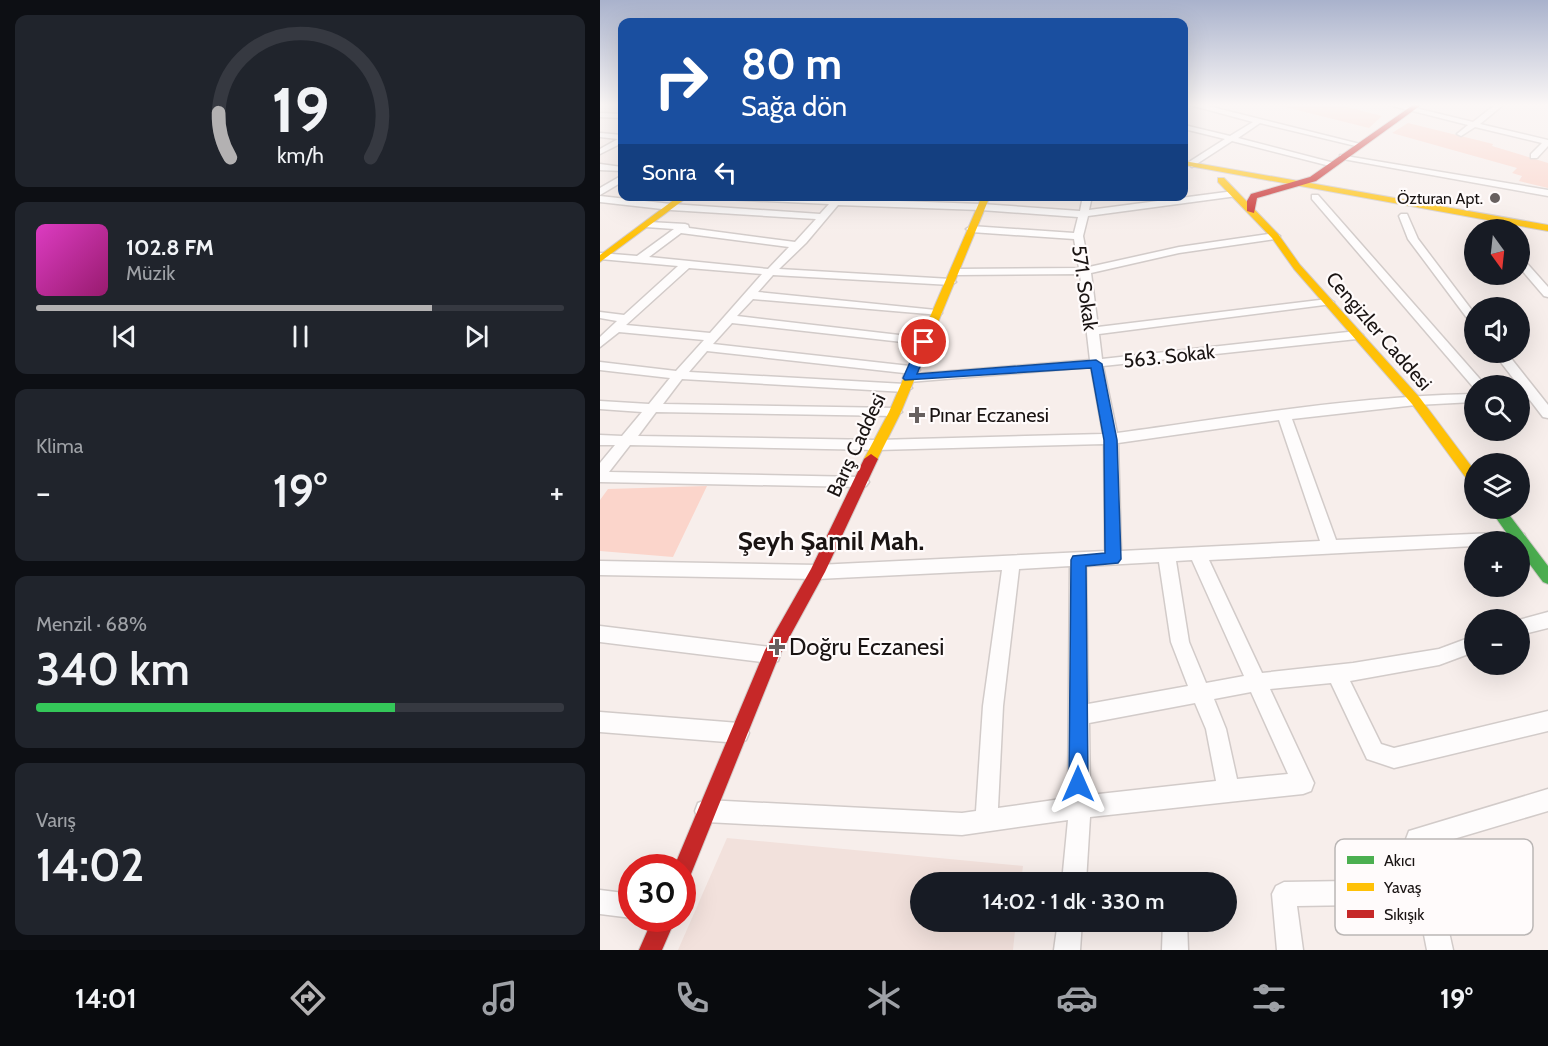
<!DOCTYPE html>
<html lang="tr">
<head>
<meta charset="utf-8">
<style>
  body { margin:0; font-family:Cabin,sans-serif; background:#20242c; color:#f1f3f6; height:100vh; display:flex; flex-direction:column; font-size:22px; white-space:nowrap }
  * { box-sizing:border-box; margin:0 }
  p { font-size:20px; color:#9ea1a6 }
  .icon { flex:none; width:33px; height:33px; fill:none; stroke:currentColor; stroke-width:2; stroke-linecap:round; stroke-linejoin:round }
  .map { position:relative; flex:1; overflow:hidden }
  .details { display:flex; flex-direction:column; gap:15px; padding:15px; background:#0d0f14; width:600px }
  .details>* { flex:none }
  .top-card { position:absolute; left:18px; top:18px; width:570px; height:183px; border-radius:12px; box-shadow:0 6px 24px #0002; background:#1a4fa0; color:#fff; overflow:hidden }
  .needle { width:39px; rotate:165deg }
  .fabs { position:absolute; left:864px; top:219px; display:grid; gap:12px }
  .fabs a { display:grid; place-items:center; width:66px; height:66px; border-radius:50%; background:#171b24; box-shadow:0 6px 24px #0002; font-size:30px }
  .speed { position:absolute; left:18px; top:854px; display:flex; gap:12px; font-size:30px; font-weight:700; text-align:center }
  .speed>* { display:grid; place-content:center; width:78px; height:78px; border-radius:50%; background:#171b24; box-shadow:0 6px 24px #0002; line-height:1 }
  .speed .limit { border:9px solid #d22; background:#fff; color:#111 }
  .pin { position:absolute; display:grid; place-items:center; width:51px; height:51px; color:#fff; margin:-26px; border:3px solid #fff; border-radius:50%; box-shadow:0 2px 6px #0007 }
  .me { position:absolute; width:66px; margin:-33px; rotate:0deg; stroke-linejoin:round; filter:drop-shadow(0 0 4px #0008) }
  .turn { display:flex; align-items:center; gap:21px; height:126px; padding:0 24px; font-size:27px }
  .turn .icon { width:78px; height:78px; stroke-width:2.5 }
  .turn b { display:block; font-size:42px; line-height:51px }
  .then { display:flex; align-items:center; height:57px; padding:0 24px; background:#0003; gap:12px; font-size:22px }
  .big { font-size:45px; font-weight:600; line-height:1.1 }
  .details .tile { flex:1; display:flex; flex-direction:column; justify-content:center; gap:9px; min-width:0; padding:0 21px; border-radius:12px; background:#20242c }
  .details .dial { align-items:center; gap:0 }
  .dial svg { height:156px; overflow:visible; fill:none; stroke:#363941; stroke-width:7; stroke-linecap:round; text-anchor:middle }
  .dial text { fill:#f1f3f6; stroke:none }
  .song { display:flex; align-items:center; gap:18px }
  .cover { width:72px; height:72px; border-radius:9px; background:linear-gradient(135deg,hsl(310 70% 55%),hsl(320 70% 35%)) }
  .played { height:6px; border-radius:3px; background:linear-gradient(90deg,#b3b1b2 75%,#363941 75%) }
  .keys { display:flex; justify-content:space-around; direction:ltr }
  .heat { display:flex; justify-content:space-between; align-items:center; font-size:33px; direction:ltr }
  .charge { height:9px; border-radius:4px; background:linear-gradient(90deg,#34c759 68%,#363941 0) }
  .trip { position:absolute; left:310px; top:872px; width:327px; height:60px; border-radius:30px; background:#171b24; box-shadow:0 6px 24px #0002; font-weight:600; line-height:60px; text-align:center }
  .tabs { display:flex; height:96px; justify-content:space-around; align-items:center; background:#090b0e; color:#9ea1a6 }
  .tabs .icon { width:42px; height:42px }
  .tabs .active { color:#b3b1b2 }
  .tabs b { font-size:27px; color:#f1f3f6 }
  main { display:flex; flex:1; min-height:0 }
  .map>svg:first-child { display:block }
</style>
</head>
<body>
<main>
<section class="details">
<div class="tile dial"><svg viewBox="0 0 100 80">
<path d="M14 69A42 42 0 1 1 86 69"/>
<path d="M14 69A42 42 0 0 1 8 46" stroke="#b3b1b2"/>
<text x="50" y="56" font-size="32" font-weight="700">19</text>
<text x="50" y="72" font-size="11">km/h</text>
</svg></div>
<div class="tile">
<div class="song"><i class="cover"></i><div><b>102.8 FM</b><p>Müzik</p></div></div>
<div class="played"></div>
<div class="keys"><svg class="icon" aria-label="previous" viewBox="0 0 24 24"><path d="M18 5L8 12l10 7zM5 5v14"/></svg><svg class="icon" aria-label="pause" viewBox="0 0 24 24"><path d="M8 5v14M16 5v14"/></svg><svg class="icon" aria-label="next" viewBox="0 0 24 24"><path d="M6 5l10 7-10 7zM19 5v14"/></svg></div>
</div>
<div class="tile"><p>Klima</p>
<div class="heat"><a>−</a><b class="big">19°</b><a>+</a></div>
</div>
<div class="tile"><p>Menzil · 68%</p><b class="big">340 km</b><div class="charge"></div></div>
<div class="tile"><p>Varış</p><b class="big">14:02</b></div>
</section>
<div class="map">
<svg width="948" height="950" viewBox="0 0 948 950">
  <rect width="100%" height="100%" fill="#f7eeeb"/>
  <path fill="#f2e1dc" d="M127,838L423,866L421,882H321V921H416L413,950H78Z"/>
  <path fill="#fbd5cb" d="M677,105H739L782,116L769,128Z
    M808,123L893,144L892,146L948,163V188L919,181L922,176L912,173L917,168L792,133Z
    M107,486L73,557L0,551V500L8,489Z"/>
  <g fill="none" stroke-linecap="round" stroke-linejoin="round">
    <g stroke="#d2cbc9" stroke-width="3">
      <path id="street" d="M590,105H604L764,145L760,147L660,123L638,138L738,164L734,167L632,141L592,167L588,164L589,162L625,139L584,129V125L630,136L653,122Z
        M789,105H803L873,122L895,105H903L880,124L948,140V146L937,158H931V154L942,143L875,127L861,136L857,134L868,125Z
        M0,113L22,114V118L0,117Z
        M0,133L22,135V143L0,154V149L18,139L0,137Z
        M740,155L948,190V196L743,159H740Z
        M0,164L22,167V171L0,170Z
        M19,177H22V182L0,195V188Z
        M634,191L638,194L637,196L488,216L483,236L489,267L579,247L675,233L680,236L675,239L579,253L491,273L498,327L728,299L734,302L732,304L499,334L502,359L757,331L763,335L757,339L503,366L517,433C635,417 755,396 874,394V402L816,405L692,419L736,540L918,532L924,534L926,538L924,542H874V546L609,560L662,673L753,663L839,649L874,636V652L839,665L750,681L781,744L794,748L948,711V731L794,768L767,759L731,683L670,689L714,783L711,791L703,794L490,817L486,882H462L468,820L362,835L106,822L98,819L95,811L98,803L106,800L362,813L376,811L383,706L402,570L217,579L0,575V561L217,565L505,551L504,444L277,450L30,445L9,472L261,477L266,478L269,482L266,486L261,487L0,482V463L15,445H0V435L22,436L42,412L0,409V401L49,404L70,378L0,370V362L76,371L104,340L19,332L0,347V337L17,321L0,318V312L24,315L78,266L0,259V253L37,256L74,229L46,227L44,225L49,222L85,224L88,225L89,228L195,242L216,219L71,210L0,202V196L71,204L220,214L229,204L125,199L121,196L234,199L236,196H245L243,199L381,204L480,211L483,196H492L489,210ZM238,205L381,210L478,217L474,233L371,226L366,229L371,232L474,239L479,268L356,269L351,272L356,275L480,274L490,360L315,374L320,370L319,367L113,344L132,323L329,345V339L325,338L137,316L153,299L340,315L342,313L336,310L158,292L173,275L351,285L356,282L351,279L179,269L206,243ZM81,233L189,247L168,269L49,257ZM89,268L162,274L110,333L26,325ZM107,351L313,374L304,375L303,378L309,382L491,367L503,434L277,440L38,436L56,412L295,416L302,412L295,408L63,404L82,379L305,392L312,388L305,384L89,372ZM679,420L720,541L521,551L518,443ZM592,560L644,676L606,683L589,642L576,561ZM559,562L571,642L588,686L488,704L486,566ZM470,566L468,798L398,808L403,706L419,569ZM651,692L688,774L637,779L626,729L614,699ZM595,703L606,729L616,781L490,795L489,723Z
        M712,195H718L886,386H874V388L712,199Z
        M801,214H807L818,239L874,313V323L870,322L808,239L799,216Z
        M920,259L924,260L948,287V297L944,296L920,268Z
        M893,352H906L948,405V418L943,417Z
        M948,612V628L920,635L919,620Z
        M0,626L171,647L178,649L180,655L178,661L171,663L0,642Z
        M0,712L139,723L146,726L149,733L146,740L139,743L0,732Z
        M948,789V811L830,846L853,950H827L818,904L697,906L703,950H677L672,894L676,886L684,882L814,880L806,839L809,831Z
        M0,890L32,894V918L0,914Z
        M458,921H482L480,950H454Z
        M563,921H587L588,950H562Z"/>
    </g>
    <g stroke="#d2cbc9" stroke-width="2">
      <path id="fast" d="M889,508H904L948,566V584L943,582L920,551V542H913Z"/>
    </g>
    <g stroke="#d2cbc9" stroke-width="2">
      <path id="slow" d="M584,161L948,225V231L584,165Z
        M618,178H624L678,234L700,265L820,398L874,470V484L869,482L812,404L694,269L672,238L618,182Z
        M79,196H89L0,262V255Z
        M382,196H390L301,412L276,462H266L264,459L289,412Z"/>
    </g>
    <g stroke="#d2cbc9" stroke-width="2">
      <path id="jam" d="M813,105H821L716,181L657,198L654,213L647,211V201L651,194L710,177Z
        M271,454L278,459L225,572L178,658L89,879L82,882V867H74L165,650L211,569L264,459Z
        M53,918H76L62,950H39Z"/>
    </g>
    <use href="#street" fill="#fefcfc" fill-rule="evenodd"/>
    <use href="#fast" fill="#4caf50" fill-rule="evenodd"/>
    <use href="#slow" fill="#ffc107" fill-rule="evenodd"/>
    <use href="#jam" fill="#c62828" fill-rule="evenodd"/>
  </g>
  <linearGradient id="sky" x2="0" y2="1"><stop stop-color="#a9b2cc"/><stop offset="0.44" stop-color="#fbf7f6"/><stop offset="1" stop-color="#fbf7f6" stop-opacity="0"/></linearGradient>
  <rect width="948" height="238" fill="url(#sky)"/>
  <path fill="#1a73e8" stroke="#114b97" stroke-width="1.5" d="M324,339L330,342L317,374L496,360L502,364L517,440L521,559L518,563L486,566L488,784L485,791L478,794L472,791L469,784L471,560L473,556L505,553L504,440L491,368L305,380L303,378L319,342Z"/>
  <g fill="#67605f" stroke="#fffbfb" stroke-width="2">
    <circle cx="895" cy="198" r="6"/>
    <path d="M314 406h6v6h6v6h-6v6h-6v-6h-6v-6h6z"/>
    <path d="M174 638h6v6h6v6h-6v6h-6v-6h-6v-6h6z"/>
  </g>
  <g text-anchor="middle" stroke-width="4.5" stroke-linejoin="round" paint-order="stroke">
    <g font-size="16" fill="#1a1413" stroke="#fffbfb" text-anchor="end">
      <text x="883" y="204">Özturan Apt.</text>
    </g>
    <g font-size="20" fill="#1a1413" stroke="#fffbfb">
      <text transform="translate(485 288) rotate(82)" y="7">571. Sokak</text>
      <text transform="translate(779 331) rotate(49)" y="7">Cengizler Caddesi</text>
      <text transform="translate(569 356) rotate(-6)" y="7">563. Sokak</text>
      <text transform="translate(256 445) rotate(-65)" y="7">Barış Caddesi</text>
    </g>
    <g font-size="20" fill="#1a1413" stroke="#fffbfb" text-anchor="start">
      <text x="329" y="422">Pınar Eczanesi</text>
    </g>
    <g font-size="24" fill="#1a1413" stroke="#fffbfb" text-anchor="start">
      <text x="189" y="655">Doğru Eczanesi</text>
    </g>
    <g font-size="26" font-weight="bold" fill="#1a1413" stroke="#fffbfb">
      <text x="231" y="550">Şeyh Şamil Mah.</text>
    </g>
  </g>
  <rect x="735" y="839" width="198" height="96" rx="9" fill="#fffbfb" stroke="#bab6b5" stroke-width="1.5"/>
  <rect x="747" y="856" width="27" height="8" fill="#4caf50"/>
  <rect x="747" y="883" width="27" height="8" fill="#ffc107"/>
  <rect x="747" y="910" width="27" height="8" fill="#c62828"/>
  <g font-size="16" fill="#1a1413">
    <text x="784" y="866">Akıcı</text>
    <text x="784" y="893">Yavaş</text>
    <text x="784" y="920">Sıkışık</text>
  </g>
</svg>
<div class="fabs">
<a><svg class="needle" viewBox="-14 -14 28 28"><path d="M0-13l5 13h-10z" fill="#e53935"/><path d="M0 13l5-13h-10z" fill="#9ea1a6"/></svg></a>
<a><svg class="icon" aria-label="sound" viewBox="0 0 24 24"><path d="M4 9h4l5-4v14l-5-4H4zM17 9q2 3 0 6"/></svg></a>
<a><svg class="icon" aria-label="search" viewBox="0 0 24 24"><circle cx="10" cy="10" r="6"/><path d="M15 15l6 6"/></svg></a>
<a><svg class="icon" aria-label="layers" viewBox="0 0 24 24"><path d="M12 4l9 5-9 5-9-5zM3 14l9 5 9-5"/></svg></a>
<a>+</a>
<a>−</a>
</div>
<div class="speed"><div class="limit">30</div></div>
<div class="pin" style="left:324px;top:342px;background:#d93025"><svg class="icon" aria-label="arrive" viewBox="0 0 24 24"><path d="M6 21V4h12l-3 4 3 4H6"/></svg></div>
<svg class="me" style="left:478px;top:784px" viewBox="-20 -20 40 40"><path d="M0-17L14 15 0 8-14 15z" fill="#1a73e8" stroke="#fff" stroke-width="4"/></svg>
<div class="trip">14:02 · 1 dk · 330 m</div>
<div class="top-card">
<div class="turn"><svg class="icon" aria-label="right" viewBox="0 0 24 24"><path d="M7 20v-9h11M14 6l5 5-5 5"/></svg><div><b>80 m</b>Sağa dön</div></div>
<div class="then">Sonra<svg class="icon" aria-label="left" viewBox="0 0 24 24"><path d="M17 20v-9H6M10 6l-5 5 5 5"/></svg></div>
</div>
</div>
</main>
<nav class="tabs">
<b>14:01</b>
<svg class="icon active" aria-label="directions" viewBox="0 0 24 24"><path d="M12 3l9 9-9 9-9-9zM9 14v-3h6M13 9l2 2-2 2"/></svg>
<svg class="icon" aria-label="music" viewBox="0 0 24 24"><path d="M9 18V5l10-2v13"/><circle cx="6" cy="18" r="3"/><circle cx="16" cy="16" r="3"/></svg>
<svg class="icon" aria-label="phone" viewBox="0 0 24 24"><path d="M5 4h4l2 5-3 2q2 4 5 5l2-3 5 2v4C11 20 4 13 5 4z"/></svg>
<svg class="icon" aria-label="climate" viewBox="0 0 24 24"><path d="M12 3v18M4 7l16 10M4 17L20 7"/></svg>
<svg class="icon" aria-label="car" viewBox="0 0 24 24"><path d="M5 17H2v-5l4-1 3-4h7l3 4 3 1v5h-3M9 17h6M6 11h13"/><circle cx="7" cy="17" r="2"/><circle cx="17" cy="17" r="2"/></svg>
<svg class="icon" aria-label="filters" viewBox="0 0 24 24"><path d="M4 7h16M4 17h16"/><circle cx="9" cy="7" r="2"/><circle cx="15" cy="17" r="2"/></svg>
<b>19°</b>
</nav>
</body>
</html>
